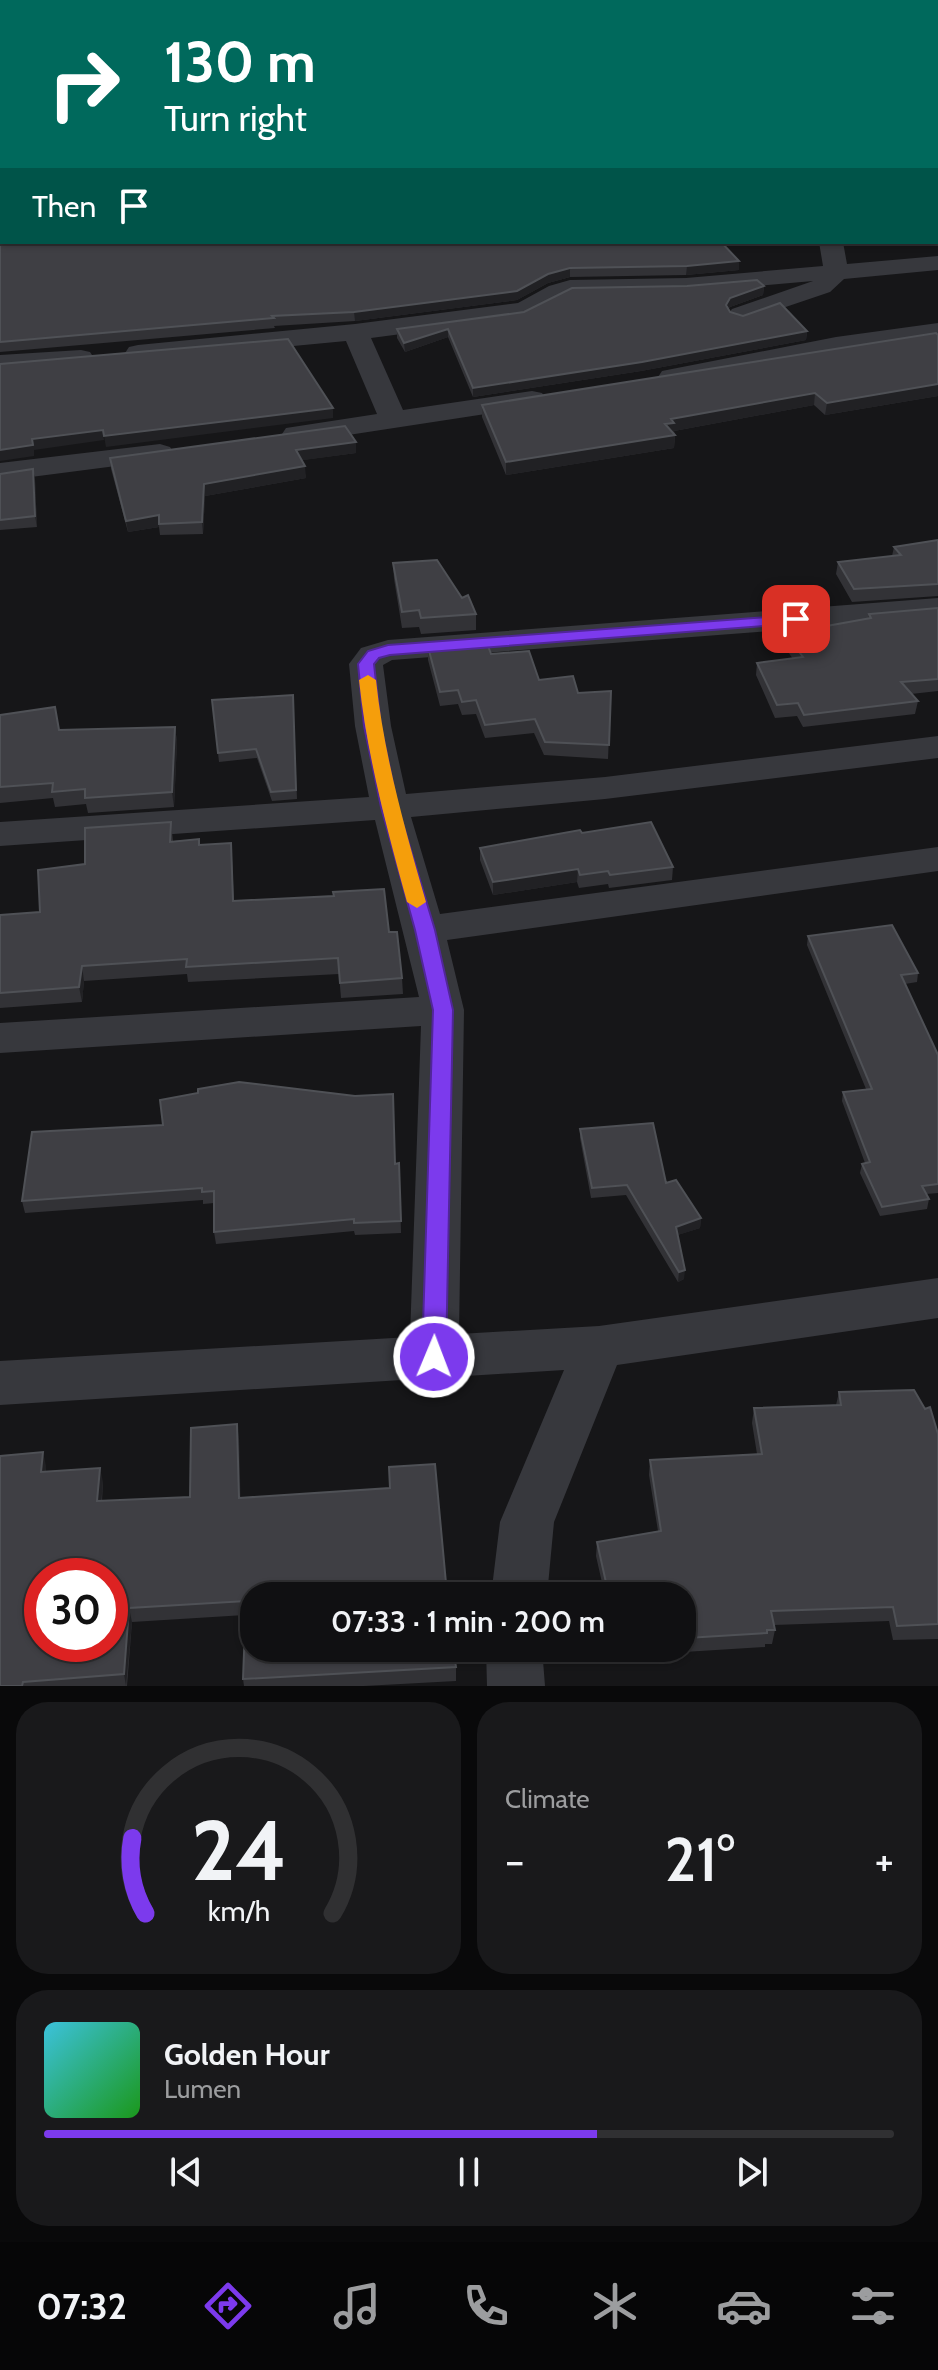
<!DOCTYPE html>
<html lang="en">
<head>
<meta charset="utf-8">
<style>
  body { margin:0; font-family:Cabin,sans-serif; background:#19191b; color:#f1f3f6; height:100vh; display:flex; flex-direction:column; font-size:30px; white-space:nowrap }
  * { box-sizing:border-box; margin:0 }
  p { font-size:26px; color:#9c9d9f }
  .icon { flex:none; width:44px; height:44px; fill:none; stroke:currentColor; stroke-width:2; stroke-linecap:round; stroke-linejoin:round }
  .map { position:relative; height:1686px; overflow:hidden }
  .panel { display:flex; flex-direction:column; gap:16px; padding:16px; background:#09090a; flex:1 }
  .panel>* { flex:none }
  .banner { position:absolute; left:0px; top:0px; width:938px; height:244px; box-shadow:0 2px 6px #0004,0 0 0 2px #303032; background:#00695c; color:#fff; overflow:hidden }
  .speed { position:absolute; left:24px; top:1558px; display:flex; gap:16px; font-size:40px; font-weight:700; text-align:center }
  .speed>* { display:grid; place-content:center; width:104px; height:104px; border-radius:50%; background:#101012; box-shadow:0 2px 6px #0004,0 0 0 2px #303032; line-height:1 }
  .speed .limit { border:12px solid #d22; background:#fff; color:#111 }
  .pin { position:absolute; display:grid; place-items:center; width:68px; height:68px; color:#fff; margin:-34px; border-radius:16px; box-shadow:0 4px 12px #0006 }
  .me { position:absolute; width:88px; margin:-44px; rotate:1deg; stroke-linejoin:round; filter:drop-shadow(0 0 6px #0008) }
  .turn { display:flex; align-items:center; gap:28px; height:168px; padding:0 32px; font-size:36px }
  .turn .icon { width:104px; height:104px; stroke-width:2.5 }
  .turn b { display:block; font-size:56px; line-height:68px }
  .then { display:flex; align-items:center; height:76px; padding:0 32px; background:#0003; gap:16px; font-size:30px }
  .big { font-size:60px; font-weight:600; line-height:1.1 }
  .panel .card { flex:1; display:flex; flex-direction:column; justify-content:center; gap:12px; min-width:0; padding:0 28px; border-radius:32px; background:#19191b }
  .panel .dial { align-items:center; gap:0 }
  .dial svg { height:208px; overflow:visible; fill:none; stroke:#303032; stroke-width:7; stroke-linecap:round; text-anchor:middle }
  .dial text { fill:#f1f3f6; stroke:none }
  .song { display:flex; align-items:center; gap:24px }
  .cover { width:96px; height:96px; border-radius:12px; background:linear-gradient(135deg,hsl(190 70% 55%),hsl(120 70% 35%)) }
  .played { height:8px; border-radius:4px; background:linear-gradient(90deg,#7c3aed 65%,#303032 65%) }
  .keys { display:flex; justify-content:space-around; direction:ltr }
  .heat { display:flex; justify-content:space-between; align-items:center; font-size:44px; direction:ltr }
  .panel .tiles { flex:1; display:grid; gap:16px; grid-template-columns:1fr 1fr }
  .card:last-child { grid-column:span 2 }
  .trip { position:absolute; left:240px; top:1582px; width:456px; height:80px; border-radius:32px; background:#101012; box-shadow:0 2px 6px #0004,0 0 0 2px #303032; font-weight:600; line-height:80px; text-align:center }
  .tab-bar { display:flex; height:128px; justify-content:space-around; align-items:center; background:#060607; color:#9c9d9f }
  .tab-bar .icon { width:56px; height:56px }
  .tab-bar .on { color:#7c3aed }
  .tab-bar b { font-size:36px; color:#f1f3f6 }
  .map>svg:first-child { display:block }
</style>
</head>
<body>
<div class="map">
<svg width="938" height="1686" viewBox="0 0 938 1686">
  <rect width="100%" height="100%" fill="#161618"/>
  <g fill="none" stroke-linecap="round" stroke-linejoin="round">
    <path fill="#37383d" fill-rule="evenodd" d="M523,0H542L543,2H524Z
      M936,20H938V32H936Z
      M819,242H843L847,264L938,256V270L844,279L830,292L741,322L732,319L728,314L732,309L813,281L686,292L571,294L523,318L371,338L403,410L532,391L542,393L546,399L542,405L532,407L296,443L286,440L282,434L286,428L377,414L346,341L138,361L129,359L125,353L129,347L138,345L355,324L518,303L549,286L570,280L686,278L823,266Z
      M938,323V339L836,353L672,385L662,383L658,377L662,371L672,369L836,337Z
      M81,350L90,352L94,358L90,364L0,371V355Z
      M160,444L170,447L174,453L170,459L0,481V463Z
      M938,598V618L392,660L383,665L391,726L406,794L605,777L938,736V758L605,799L411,817L440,914L938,847V871L447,940L464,1010L459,1334L599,1326L938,1278V1318L617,1365L554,1522L547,1596H491L500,1522L564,1370L0,1405V1361L410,1337L421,1026L0,1053V1023L419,997L375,820L0,846V822L369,797L355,726L349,664L361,648L388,640Z
      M486,1648H542L545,1686H487Z"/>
  </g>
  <path fill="#323236" d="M0,214L721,242L739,270L686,275L570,277L548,283L517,300L355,321L274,326L275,328L0,352Z
    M764,286L763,295L730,307L728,309L730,312L807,331L806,340L641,371L473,397L448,337L405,352L397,338V329Z
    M938,335V396L825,415L814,405L674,431L675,435L674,448L506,475L482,417V405Z
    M356,442V453L302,460L306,478L205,496L203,534L160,535L159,527L128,532L111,469L110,458Z
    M0,474L35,479L37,527L0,530Z
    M938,540V596L852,602L836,574L838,562L892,556L894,547Z
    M393,563L462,598L476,614V630L421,634L419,627L402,628L394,579Z
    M938,608V691L911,694L918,701L915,714L803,727L797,716L775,718L756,675L757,663L793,659L788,652L790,640L809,637L810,629L868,619L869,614Z
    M428,647L491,654L539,680L578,693L611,691L608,759L544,755L534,733L485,738L476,714L462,715L458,704L440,706L428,660Z
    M293,695L297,799L272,801L257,758L219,762L212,700Z
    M0,715L59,730L175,727L177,742L174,807L88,813L86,804L55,807L53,798L0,803Z
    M171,822L173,841L199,839L200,845L232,858L234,901L389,932L402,978L403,994L341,998L339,974L188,982L187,974L84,981L82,1002L0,1008V915L40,912L85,864Z
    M582,833L673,867L672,880L609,888L608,884L579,888L577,882L493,895L480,860V848Z
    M808,936L918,973L917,982L905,984L938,1055V1193L926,1194L929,1199L927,1209L880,1216L860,1173L862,1164L865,1163L842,1101L843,1092L866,1089L807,945Z
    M580,1129L666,1183L701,1218L700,1228L677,1235L684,1279L678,1282L626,1195L591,1198L580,1138Z
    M399,1163L401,1233L355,1235L354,1231L216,1244L214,1232V1203L203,1204V1200L25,1213L22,1201Z
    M839,1392L938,1434V1639L893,1640L889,1621L774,1625L775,1630L772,1644H765V1647L684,1652L653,1662L648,1648H682V1596H605L596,1556L597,1542L658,1531L649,1475L650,1460L757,1454L752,1423L754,1408L836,1405Z
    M239,1438L240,1498L390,1488L435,1464L447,1596H254L456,1667V1681L364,1686H244L243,1679L245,1615L132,1622L127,1686H0L46,1466V1472L103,1482L102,1501L190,1497Z"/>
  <path fill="#212124" d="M739,261V270L686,275L687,266Z
    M570,268V277L548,283L517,300L355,321L354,312L548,274Z
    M764,286L763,295L730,307L725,314L726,305L730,298Z
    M448,329V337L405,352L404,343Z
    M807,331L806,340L641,371L473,397V388Z
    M938,384V396L825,415L827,403Z
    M815,393L814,405L674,431L673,435L665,424L671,419Z
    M333,408V418L106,447L104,436Z
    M103,430L104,440L34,450V456L0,461V450L32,439Z
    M675,435L674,448L506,475V462Z
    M356,442V453L297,461L296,450Z
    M305,466L306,478L205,496L203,534L202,522L204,484Z
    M33,469L35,479L37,527L35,516Z
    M159,515V527L128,532L126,521Z
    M175,727L177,742L174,807L172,792Z
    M578,869L577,882L493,895V882Z
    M82,966L84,981L82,1002L79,987Z
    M701,1218L700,1228L675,1236L676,1227Z
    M685,1270L684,1279L678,1282L679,1272Z
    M237,1424L239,1438L241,1512L239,1498Z
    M43,1452L46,1466L45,1486L41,1472Z
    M100,1468L103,1482L100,1515L97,1501Z
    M129,1608L132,1622L126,1686L124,1674Z
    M686,1638L684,1652L653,1662L655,1648H682V1639Z"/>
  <path fill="#3f3f44" stroke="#4f5156" stroke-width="2" fill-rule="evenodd" d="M0,0H454L455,2H2V73L0,67Z
    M936,32H938V85L936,86Z
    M2,82V129L0,123V83Z
    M938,100V152H936V101Z
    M2,138V196L0,197V139Z
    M936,168L938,169V184H936Z
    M2,213V242H721L739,261L687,266L570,268L548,274L517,291L354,312L272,316L274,318L0,342V214Z
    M757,280L764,286L730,298L726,305L730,312L743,316L780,303L807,331L642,362L473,388L448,329L404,343L397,329L524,312L572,288L687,286Z
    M936,333L938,335V384L827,403L815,393L671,419L674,423L665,424L675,435L506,462L482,405Z
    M288,339L333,408L104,436L103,430L32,439L33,445L0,450V364Z
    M345,426L356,442L296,450L305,466L204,484L202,522L159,524V515L126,521L110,458Z
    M33,469L35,516L0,520V474Z
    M938,540V584L854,589L838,562L901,555L894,547Z
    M437,560L462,598L468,595L476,614L421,618L419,610L402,612L393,563Z
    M938,608V679L901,682L918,701L804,715L798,703L777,705L757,663L803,657L790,640L815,636L810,629L871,618L869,614Z
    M487,643L491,654L529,651L539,680L573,676L578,693L611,691L609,745L545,742L535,719L485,725L476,700L462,702L458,690L440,692L428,647Z
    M293,695L296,790L271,792L256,749L218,753L212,700Z
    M55,707L59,730L175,727L172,792L85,798V789L52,792L53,783L0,787V715Z
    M171,822L170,842L199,839V845L231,843L233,901L334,896L333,892L384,889L389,932H397L402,978L340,983L338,958L186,967L187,959L82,966L79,987L0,993V915L40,912L38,870L85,864V828Z
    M651,822L673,867L610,875L608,871L580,875L578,869L493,882L480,848L580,830L582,833Z
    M892,925L918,973L901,975L938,1055V1184L922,1186L929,1199L882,1207L862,1164L870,1162L843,1092L872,1089L808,936Z
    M239,1082L355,1096L393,1094L395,1164L399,1163L401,1221L354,1223V1219L214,1232V1191L202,1192V1188L22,1201L32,1132L163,1125L160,1100L198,1093V1089Z
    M653,1123L666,1183L676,1180L701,1218L676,1227L685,1270L679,1272L627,1185L592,1188L580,1129Z
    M914,1390L925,1409L930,1407L938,1434V1624L897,1626L893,1607L771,1611L775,1630H767V1633L686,1638L682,1639V1596H634L629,1584L607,1587L597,1542L661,1531L650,1460L762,1454L754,1408L841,1405L839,1392Z
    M237,1424L239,1498L390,1488L389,1467L435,1464L447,1594H444V1596H254V1648H453L456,1667L243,1679L246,1601L129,1608L124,1674L23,1682L22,1686H0V1456L43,1452L41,1472L100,1468L97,1501L190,1497L191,1428ZM42,1576H110V1644H42Z"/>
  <path fill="#7c3aed" stroke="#51269a" stroke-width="2" d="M796,615L804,619L802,623L390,655L379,658L374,664L381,726L398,807L435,930L453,1010L446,1357L442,1364L434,1367L426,1364L422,1357L433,1010L415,930L381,807L364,726L358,664L368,651L388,645Z"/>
  <path fill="#f59e0b" d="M368,675L376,680C384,756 405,829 426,902L417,908L407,902C387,829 367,756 359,680Z"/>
</svg>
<div class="speed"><div class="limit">30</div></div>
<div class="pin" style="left:796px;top:619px;background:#d93025"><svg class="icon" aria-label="arrive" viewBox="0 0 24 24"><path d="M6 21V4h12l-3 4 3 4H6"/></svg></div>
<svg class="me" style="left:434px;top:1357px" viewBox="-20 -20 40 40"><circle r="17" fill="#7c3aed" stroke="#fff" stroke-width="3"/><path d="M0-11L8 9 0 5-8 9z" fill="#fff"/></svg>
<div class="trip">07:33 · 1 min · 200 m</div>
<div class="banner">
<div class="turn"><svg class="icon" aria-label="right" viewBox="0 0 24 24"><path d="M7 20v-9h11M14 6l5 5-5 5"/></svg><div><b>130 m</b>Turn right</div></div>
<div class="then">Then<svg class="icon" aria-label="arrive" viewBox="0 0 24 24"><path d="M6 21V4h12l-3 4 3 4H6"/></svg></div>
</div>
</div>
<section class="panel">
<div class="tiles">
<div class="card dial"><svg viewBox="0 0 100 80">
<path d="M14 69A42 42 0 1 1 86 69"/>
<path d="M14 69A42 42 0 0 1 9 40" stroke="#7c3aed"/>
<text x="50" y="56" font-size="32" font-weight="700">24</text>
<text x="50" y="72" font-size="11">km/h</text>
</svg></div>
<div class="card"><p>Climate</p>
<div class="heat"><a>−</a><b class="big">21°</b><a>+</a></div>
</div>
<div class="card">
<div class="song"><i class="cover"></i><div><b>Golden Hour</b><p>Lumen</p></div></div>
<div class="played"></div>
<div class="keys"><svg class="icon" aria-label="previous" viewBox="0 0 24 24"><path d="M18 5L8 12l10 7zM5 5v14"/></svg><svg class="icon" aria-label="pause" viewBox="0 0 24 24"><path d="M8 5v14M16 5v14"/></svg><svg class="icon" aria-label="next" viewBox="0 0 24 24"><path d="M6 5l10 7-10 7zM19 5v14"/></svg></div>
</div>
</div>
</section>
<nav class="tab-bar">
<b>07:32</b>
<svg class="icon on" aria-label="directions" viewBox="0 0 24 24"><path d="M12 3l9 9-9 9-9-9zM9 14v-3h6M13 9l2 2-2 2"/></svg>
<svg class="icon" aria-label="music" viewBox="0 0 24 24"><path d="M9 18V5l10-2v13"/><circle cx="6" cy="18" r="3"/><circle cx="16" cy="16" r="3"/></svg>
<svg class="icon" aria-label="phone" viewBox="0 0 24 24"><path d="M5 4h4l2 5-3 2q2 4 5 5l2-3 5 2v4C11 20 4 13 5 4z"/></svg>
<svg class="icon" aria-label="climate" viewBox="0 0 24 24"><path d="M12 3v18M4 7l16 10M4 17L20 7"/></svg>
<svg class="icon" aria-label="car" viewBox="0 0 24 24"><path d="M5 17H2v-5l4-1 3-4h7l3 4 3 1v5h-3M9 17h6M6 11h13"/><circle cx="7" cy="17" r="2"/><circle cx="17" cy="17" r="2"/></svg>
<svg class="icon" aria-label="filters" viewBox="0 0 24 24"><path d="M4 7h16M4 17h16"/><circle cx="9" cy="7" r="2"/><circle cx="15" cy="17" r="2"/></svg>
</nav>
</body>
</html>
